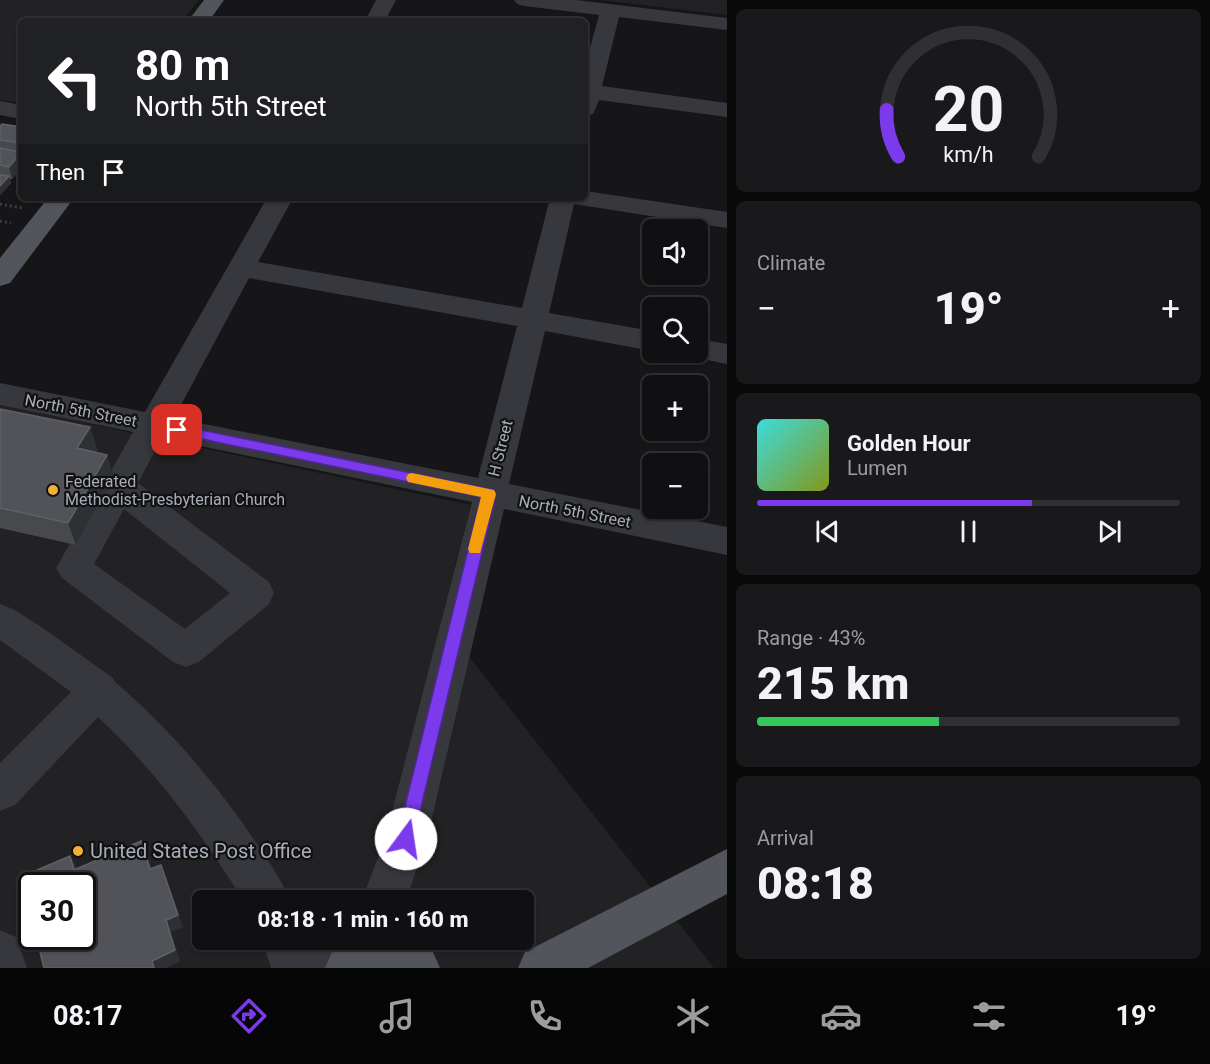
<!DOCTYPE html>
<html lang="en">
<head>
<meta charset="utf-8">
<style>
  body { margin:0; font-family:Roboto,sans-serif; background:#19191b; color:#f1f3f6; height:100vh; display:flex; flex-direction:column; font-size:22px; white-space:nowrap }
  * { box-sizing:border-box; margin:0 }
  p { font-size:20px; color:#9c9d9f }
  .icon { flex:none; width:33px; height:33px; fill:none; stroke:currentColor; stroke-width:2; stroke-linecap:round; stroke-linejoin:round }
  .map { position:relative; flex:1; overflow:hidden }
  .drawer { display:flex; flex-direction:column; gap:9px; padding:9px; background:#09090a; width:483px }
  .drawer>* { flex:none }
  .banner { position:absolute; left:18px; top:18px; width:570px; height:183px; border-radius:9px; box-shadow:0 2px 4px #0004,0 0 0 2px #303032; background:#202124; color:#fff; overflow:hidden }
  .buttons { position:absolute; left:642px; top:219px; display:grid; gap:12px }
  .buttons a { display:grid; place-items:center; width:66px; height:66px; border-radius:9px; background:#101012; box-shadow:0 2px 4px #0004,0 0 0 2px #303032; font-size:30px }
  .speed { position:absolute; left:18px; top:872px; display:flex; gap:12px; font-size:30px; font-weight:700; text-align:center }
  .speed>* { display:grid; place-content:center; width:78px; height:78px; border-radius:50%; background:#101012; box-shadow:0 2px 4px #0004,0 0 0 2px #303032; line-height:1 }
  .speed .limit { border:3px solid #111; border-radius:9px; background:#fff; color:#111 }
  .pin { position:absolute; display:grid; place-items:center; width:51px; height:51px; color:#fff; margin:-26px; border-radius:12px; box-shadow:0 3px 9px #0006 }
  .me { position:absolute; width:66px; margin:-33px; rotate:14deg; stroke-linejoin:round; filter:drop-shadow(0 0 4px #0008) }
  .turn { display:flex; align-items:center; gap:21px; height:126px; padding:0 18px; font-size:27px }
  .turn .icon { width:78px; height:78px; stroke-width:2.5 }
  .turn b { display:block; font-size:42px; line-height:51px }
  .then { display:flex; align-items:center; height:57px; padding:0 18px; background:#0003; gap:12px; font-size:22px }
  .big { font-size:45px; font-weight:800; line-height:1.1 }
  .drawer .widget { flex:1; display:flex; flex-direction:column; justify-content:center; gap:9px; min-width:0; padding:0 21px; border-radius:9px; background:#19191b }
  .drawer .dial { align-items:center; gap:0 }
  .dial svg { height:156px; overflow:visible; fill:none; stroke:#303032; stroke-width:7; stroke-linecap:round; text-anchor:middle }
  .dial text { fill:#f1f3f6; stroke:none }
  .song { display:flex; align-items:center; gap:18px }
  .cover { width:72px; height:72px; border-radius:9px; background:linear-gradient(135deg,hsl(180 70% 55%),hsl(70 70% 35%)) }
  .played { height:6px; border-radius:3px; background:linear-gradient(90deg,#7c3aed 65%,#303032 65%) }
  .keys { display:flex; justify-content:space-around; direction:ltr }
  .heat { display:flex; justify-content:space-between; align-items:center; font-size:33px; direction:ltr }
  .charge { height:9px; border-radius:4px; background:linear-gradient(90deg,#34c759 43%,#303032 0) }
  .trip { position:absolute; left:192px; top:890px; width:342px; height:60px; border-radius:9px; background:#101012; box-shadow:0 2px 4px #0004,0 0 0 2px #303032; font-weight:800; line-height:60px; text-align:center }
  .tabs { display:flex; height:96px; justify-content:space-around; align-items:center; background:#060607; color:#9c9d9f }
  .tabs .icon { width:42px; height:42px }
  .tabs .active { color:#7c3aed }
  .tabs b { font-size:27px; color:#f1f3f6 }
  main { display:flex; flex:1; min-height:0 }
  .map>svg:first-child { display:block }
</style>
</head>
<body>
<main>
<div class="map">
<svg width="727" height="968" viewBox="0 0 727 968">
  <rect width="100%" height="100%" fill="#161618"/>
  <path fill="#222225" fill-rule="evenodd" d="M0,0H199L182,21H21V103L0,100Z
    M600,0H727V15Z
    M0,405L471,505L441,621L714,968H0ZM32,885H82V936H32ZM202,900H524V939H202Z"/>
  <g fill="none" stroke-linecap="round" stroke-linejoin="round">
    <path stroke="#3d3f44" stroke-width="3" stroke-dasharray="2 3" stroke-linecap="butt" d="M0,204L22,208
      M0,221L11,223"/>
    <path fill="#37383d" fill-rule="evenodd" d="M376,0H396L385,21H365Z
      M514,0H576L727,18V30L619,17L602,86L727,103V117L599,100L593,114L585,116V66L599,15L524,6L517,4Z
      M0,101L21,105V119L0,115Z
      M585,191L727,212V228L574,204L549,313L652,331V351L545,331L509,484L727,527V555L504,509L427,839L406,900H362L385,839L472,502L162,438L138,483L269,582L274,593L269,604L199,662L186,667L173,662L62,578L56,568L133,432L0,405V383L145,412L267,198H293L258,262L522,308L550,198H585ZM249,278L517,326L478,478L174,418ZM124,509L230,593L185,629L94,564Z
      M698,339L727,344V364L688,356L685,352H698Z
      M0,604L13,609L40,626L113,678L115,682C169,728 215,782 255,841C268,860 281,879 290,900H243C201,833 156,771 98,717L15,805L0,811V763L71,692L0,640Z
      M0,930L16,937L27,968H0Z
      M262,939H337L353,952L360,968H271Z"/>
    <path fill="#53555c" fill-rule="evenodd" d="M204,0H224L209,21H188Z
      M48,198H74L10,283L0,286V258Z
      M727,849V894L588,968H518L525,952Z
      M364,939H400L433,952L440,968H325L332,952Z"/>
  </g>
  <path fill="#47494d" d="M0,126L21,127V169L12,179H10L11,183L0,195Z
    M0,409L90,427L97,450L95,452L114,477L76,545L0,528Z"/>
  <path fill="#2f3033" d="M21,153V169L12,179L9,167Z
    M9,176L11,183L0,195V186Z
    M90,427L97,450L84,470L77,448Z
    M107,455L114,477L76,545L68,523Z
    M141,841L147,854L156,882L150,869Z
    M70,856L78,869L74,870Z
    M161,865L183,927L171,932L180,961L167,968H154L152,961L166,920Z"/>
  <path fill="#525359" stroke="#5f6168" stroke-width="1.5" d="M2,124L21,127V143L0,140V126Z
    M0,148L21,152V153L9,167L0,165Z
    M0,175L9,176L0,186Z
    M0,409L90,427L77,448L107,455L68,523L0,508Z
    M141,841L150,869L161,865L178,915L166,920L175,950L152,961L154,968H44L36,936H82V885H39L35,871L70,856L74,870Z
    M32,889V919L25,892Z"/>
  <path fill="#7c3aed" stroke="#51269a" stroke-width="1.5" d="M177,425L494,490L496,494L412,845L406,847L400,845L397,839L481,497L173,433L171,430Z"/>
  <path fill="#f59e0b" d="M412,473L494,490L496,494L480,553H470L468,549L481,497L408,482L406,478L408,474Z"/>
  <g fill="#f2b134" stroke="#111113" stroke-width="2">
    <circle cx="53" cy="490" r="6"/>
    <circle cx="78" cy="851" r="6"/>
  </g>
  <g text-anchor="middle" stroke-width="4.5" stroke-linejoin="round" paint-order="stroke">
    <g font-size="16" fill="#a8adb8" stroke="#111113">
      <text transform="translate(81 410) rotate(11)" y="6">North 5th Street</text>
      <text transform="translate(500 448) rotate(-76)" y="6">H Street</text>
      <text transform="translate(575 511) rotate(11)" y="6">North 5th Street</text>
    </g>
    <g font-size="16" fill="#a8adb8" stroke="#111113" text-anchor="start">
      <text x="65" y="487">Federated<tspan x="65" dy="18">Methodist-Presbyterian Church</tspan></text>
    </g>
    <g font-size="20" fill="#a8adb8" stroke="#111113" text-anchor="start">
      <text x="90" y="858">United States Post Office</text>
    </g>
  </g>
</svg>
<div class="buttons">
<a><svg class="icon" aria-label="sound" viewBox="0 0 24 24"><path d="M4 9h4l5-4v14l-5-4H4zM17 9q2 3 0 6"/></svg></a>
<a><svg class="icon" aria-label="search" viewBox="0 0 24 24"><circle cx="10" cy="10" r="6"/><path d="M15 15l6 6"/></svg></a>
<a>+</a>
<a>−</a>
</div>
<div class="speed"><div class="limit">30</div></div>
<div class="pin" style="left:177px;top:430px;background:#d93025"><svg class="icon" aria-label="arrive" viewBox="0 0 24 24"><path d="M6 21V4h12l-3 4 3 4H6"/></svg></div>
<svg class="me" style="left:406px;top:839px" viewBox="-20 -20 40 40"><circle r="19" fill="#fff"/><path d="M0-13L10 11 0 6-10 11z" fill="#7c3aed"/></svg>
<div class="trip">08:18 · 1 min · 160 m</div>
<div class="banner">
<div class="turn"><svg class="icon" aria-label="left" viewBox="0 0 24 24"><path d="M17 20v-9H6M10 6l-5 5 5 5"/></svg><div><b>80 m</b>North 5th Street</div></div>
<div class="then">Then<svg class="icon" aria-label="arrive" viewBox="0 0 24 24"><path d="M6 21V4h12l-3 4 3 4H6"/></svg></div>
</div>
</div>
<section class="drawer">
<div class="widget dial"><svg viewBox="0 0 100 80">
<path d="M14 69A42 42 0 1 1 86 69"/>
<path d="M14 69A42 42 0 0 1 8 45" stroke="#7c3aed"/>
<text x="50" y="56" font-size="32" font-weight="700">20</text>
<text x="50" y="72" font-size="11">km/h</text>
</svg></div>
<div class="widget"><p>Climate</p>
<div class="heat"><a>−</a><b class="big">19°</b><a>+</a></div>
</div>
<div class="widget">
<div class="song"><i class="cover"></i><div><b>Golden Hour</b><p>Lumen</p></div></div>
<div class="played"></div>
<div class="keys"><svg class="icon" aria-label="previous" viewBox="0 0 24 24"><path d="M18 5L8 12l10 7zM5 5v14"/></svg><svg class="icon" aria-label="pause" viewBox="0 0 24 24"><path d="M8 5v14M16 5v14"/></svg><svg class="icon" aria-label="next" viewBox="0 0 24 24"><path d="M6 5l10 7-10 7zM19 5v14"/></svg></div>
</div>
<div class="widget"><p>Range · 43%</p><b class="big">215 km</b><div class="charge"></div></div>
<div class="widget"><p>Arrival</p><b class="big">08:18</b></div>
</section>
</main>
<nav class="tabs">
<b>08:17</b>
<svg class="icon active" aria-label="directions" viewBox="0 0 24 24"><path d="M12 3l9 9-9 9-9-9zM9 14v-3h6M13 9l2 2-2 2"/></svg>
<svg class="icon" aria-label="music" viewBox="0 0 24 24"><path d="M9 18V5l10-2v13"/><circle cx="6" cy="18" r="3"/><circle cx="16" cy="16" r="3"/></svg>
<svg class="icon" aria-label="phone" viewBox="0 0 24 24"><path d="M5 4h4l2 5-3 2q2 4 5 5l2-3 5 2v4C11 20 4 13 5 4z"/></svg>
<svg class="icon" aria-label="climate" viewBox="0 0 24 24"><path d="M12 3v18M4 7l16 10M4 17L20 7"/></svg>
<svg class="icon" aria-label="car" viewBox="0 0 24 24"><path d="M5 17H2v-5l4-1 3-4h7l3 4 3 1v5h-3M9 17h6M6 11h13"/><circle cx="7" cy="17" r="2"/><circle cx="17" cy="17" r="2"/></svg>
<svg class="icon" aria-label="filters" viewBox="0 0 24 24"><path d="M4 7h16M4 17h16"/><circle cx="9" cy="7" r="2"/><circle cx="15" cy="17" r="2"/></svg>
<b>19°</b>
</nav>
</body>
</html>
